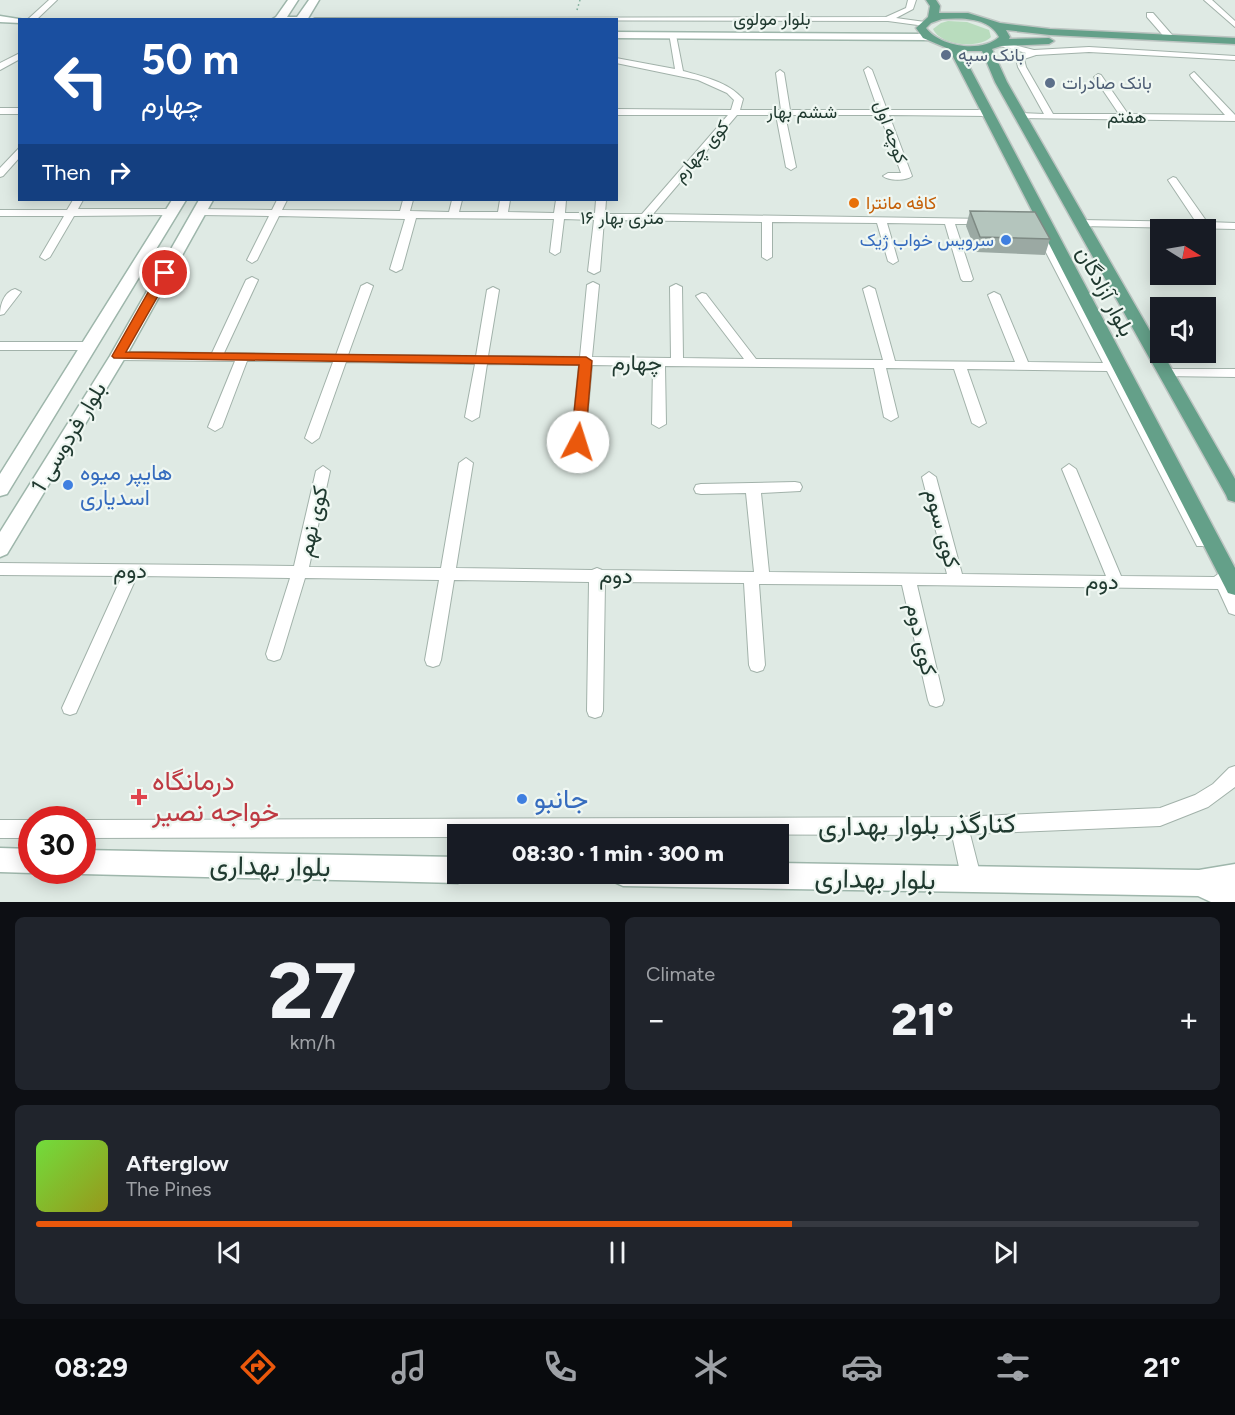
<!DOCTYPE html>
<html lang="en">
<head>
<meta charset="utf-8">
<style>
  body { margin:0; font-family:Figtree,Vazirmatn,sans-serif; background:#20242c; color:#f1f3f6; height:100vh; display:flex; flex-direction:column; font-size:22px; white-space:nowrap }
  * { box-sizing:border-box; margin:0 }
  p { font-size:20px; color:#9ea1a6 }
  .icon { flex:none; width:33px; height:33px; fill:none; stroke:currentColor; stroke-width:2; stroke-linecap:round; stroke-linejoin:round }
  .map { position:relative; height:902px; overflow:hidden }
  .sheet { display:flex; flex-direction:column; gap:15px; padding:15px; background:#0d0f14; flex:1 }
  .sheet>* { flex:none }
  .hud { position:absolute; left:18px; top:18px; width:600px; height:183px; border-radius:0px; box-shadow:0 3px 15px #0003; background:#1a4fa0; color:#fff; overflow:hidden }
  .needle { width:39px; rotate:101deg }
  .tools { position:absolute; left:1150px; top:219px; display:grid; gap:12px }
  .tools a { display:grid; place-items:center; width:66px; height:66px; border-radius:0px; background:#171b24; box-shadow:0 3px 15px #0003; font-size:30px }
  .speed { position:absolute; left:18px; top:806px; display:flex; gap:12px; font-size:30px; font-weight:700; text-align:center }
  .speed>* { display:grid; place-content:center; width:78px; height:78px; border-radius:50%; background:#171b24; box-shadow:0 3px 15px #0003; line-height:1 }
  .speed .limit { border:9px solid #d22; background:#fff; color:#111 }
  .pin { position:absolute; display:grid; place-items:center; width:51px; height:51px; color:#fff; margin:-26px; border:3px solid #fff; border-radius:50%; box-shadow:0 2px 6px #0007 }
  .me { position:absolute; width:66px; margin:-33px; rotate:5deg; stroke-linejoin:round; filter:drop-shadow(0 0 4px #0008) }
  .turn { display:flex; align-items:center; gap:21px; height:126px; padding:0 24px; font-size:27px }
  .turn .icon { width:78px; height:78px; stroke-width:2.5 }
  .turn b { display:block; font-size:42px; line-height:51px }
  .then { display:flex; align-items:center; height:57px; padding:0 24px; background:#0003; gap:12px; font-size:22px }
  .big { font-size:45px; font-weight:800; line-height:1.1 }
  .sheet .card { flex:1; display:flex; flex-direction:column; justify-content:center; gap:9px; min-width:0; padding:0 21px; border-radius:9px; background:#20242c }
  .sheet .dial { align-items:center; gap:0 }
  .dial b { font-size:78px; line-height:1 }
  .song { display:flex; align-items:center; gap:18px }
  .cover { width:72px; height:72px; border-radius:9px; background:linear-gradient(135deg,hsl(100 70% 55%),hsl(60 70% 35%)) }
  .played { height:6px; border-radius:3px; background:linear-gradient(90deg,#ea580c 65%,#363941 65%) }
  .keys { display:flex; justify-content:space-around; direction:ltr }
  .heat { display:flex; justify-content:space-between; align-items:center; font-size:33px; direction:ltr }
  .sheet .tiles { flex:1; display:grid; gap:15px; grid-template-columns:1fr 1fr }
  .card:last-child { grid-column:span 2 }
  .trip { position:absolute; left:447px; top:824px; width:342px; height:60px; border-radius:0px; background:#171b24; box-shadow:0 3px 15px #0003; font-weight:800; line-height:60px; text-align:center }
  .dock { display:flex; height:96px; justify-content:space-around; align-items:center; background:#090b0e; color:#9ea1a6 }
  .dock .icon { width:42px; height:42px }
  .dock .current { color:#ea580c }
  .dock b { font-size:27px; color:#f1f3f6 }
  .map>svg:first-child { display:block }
</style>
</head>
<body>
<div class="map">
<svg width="1235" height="902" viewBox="0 0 1235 902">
  <rect width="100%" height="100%" fill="#dfeae4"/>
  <path fill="#b8dcbd" d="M948,21L967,22L989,30L991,37C979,49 941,46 933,29L941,23Z"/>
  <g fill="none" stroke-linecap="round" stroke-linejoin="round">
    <g stroke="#a2b2aa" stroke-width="2">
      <path id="minor" d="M49,0H57L36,20H27Z
        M908,0H916L913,9L896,18L925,22V26L888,21L311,20L315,18L886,17L906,8Z
        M1204,0H1212L1235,21V27Z
        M1147,13H1153L1173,36V40H1167L1147,17Z
        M669,33L676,35L683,71C705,77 728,82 743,99L740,110H781L776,73L780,70L784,73L790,110H878L864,70L868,67L872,70L887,110H987L991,113L987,116L889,115L912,176C906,181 889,181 883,176L888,173H901L880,115H785L796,167L791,170L786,167L776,115H737L653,214L989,219V223L985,224H955L973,279L971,281H963L961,279L945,224L887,223L898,261L893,264L888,261L877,223L772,222V257L767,260L762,257V222L604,220L600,271L594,274L588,271L594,220L564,219L560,252L555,255L550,252L554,219L416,218L402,269L396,272L390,269L405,219L279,216L257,260L252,263L247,260L269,216L200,215L195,212L200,209L272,210L277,200H287L282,210L400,211L403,200H413L410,211L449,212L452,200H462L459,212H498L500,200H510L508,212L554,213L556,200H566L565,213H595L596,200H606L605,214H642L728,115H616V109L731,110L734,100L727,93L698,80L616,63V58L675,69Z
        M997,41L1034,50L1089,47L1235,56V60L1089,52L1036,55L1024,59L1026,67L1053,114H1119L1094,77L1098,74L1101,75L1128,114L1225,115L1191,77L1190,75L1194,72L1235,115V121L1017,118V114L1020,113L1044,114L1018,67L1016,58L1026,53L997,45Z
        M20,53V59L0,70V63Z
        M0,108H20V114H0Z
        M20,147V157L3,176L0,177V168Z
        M1173,177L1176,178L1207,222L1235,223V229L1081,226L1076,223L1081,220L1196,222L1168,180Z
        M73,200H83L78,209H172L177,212L172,215L74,216L50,257L45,260L40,257L64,216H0V210H67Z
        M1039,226L1044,229L1115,363L1124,364L1126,367L1119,371L1209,542L1207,546H1197L1107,371L967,369L986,423L979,427L972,423L954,369L886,368L898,417L891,421L884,417L874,368L665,366L666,424L659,428L652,424L653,366L592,365L585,442L578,447L571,442L579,365L487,364L479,417L472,421L465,417L475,364L346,362L319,438L312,443L305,438L333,362L247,361L222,427L215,431L208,427L235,361L118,360L112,356L118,352L212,353L246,280L252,277L258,280L224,353L336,355L361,286L367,283L373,286L348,355L476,356L487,290L493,287L499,290L488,356L580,357L587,285L593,282L599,285L592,357L671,358L670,287L676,284L682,287L683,358L744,359L696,296L702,293L706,294L756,359L883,360L863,289L869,286L875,289L895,361L1015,362L988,295L994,292L1000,295L1028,362L1103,363L1034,229Z
        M15,289L21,292L4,314L0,315C0,305 4,292 15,289Z
        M0,342H90L96,346L90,350H0Z
        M1167,369H1235V377L1163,376L1161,373Z
        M466,458L473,463L456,568L592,570L597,568L602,570L754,572L746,493L701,494L696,493L694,489L696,485L701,484L795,482L800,483L802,487L800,491L761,493L769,572L947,574L922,477L929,472L936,477L962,574L1106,576L1062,469L1069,464L1076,469L1121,576L1214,577L1221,572L1226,574L1228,577L1235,578V615L1229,613L1218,589L917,585L944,700L942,705L936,707L930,705L928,700L902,585L759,584L765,665L763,670L757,672L751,670L749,665L744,583L605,582L603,711L601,716L595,718L589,716L587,711L589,582L454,580L441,660L439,665L433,667L427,665L425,660L439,580L305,578L282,654L280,659L274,661L268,659L266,654L290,578L137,576L76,713L70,715L64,713L62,708L122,576L0,575V563L294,566L316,471L323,466L330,471L309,567L441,568L459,463Z
        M1235,766V787L1208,807L1160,826L970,834L982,881L979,888L972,891L965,888L962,881L952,835L458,834V837L82,838V820L959,817L1160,808L1195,795L1213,784L1229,768Z
        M0,820H32V838H0Z"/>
    </g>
    <g stroke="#9eb6ab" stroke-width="3">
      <path id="secondary" d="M288,0H298L287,17H297L309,0H319L307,20H271L276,17Z
        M0,16L25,20H20V23L0,22Z
        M616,32L927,34L932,37L927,40L616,38Z
        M172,200H186L7,494L0,496V474Z
        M199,200H213L126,356L7,554L0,557V532L110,356Z
        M0,848L32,849V870H40L32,873L0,872Z
        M82,850L458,857V873H469L467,879L458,883L82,874L73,870H82Z
        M778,863L1199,870L1235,864V902H1211L1198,896L623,886L614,882L610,873H778Z"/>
    </g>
    <g stroke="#bcc4c1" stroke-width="3">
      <path id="primary" d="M926,0H936L940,6L939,13H968L1000,23L1050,29L1235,38V44L1050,35L1006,30L1010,37L1009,39L1049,38L1054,41L1049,44L1001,46L992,49L1007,82L1235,479V502L1228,500L1226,495L995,82L982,51H961L1235,568V595L1228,593L1225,587L949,49L923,38L916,28L928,17L930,6ZM942,19C961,18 989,17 999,37C982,53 940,47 926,28L931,23Z"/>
    </g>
    <path stroke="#7fae9a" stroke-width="1.5" stroke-dasharray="1.5 3" stroke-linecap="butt" d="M577,10L580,0"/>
    <use href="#minor" fill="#fff" fill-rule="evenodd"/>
    <use href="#secondary" fill="#fff" fill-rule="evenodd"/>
    <use href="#primary" fill="#64a089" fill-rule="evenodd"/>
  </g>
  <path fill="#9ba9a3" d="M970,211L1050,239L1045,255L976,252L966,226Z"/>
  <path fill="#b4c5bd" stroke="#7e8a84" stroke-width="1.5" d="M970,211L1035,212L1050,239L980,237Z"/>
  <path fill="#ea580c" stroke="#983908" stroke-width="1.5" d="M165,270L171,273L126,352L586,357L592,361L585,442L578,446L571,442L579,365L114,358L112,356L159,273Z"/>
  <g fill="#5c6f8a" stroke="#eff7f2" stroke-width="2">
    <circle cx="946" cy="55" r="6"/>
    <circle cx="1050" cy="83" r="6"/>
  </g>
  <circle fill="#e8710a" stroke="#eff7f2" stroke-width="2" cx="854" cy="203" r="6"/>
  <g fill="#3f7fe0" stroke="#eff7f2" stroke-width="2">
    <circle cx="1006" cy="240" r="6"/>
    <circle cx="68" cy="485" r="6"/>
    <circle cx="522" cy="799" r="6"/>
  </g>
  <path fill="#e0444e" stroke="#eff7f2" stroke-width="2" d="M136 788h6v6h6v6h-6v6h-6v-6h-6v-6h6z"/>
  <g text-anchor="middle" stroke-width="4.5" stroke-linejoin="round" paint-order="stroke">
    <g font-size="18" fill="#203a30" stroke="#eff7f2">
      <text x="772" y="25">بلوار مولوی</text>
      <text x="802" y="118">ششم بهار</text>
      <text transform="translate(1127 117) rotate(1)" y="6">هفتم</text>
      <text transform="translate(891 132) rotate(70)" y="6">کوچه اول</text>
      <text transform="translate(701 151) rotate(-49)" y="6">کوی چهارم</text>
      <text x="622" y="224">۱۶ متری بهار</text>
    </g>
    <g font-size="18" fill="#4e5e75" stroke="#eff7f2" text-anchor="start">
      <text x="958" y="61">بانک سپه</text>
      <text x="1062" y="89">بانک صادرات</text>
    </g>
    <g font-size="18" fill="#c56008" stroke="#eff7f2" text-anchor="start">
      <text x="866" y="209">کافه مانترا</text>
    </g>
    <g font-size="18" fill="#366cbe" stroke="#eff7f2" text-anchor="end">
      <text x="994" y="246">سرویس خواب ژیک</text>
    </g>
    <g font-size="22" fill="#203a30" stroke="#eff7f2">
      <text transform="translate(1106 291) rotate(62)" y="8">بلوار آزادگان</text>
      <text transform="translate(637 362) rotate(1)" y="8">چهارم</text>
      <text transform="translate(68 437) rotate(-59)" y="8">بلوار فردوسی 1</text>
      <text transform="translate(312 521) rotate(-77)" y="8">کوی نهم</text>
      <text transform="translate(943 528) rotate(75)" y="8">کوی سوم</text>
      <text x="130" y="578">دوم</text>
      <text transform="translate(616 575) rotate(1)" y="8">دوم</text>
      <text transform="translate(1102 581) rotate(1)" y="8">دوم</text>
      <text transform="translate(922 639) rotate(77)" y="8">کوی دوم</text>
    </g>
    <g font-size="22" fill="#366cbe" stroke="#eff7f2" text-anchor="start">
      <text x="80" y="480">هایپر میوه<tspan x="80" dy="25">اسدیاری</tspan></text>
    </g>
    <g font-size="27" fill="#be3a42" stroke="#eff7f2" text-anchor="start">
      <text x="152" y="790">درمانگاه<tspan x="152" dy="31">خواجه نصیر</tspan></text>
    </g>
    <g font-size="27" fill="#366cbe" stroke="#eff7f2" text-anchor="start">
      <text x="534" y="808">جانبو</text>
    </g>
    <g font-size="27" fill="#203a30" stroke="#eff7f2">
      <text transform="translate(917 825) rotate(-1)" y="9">کنارگذر بلوار بهداری</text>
      <text transform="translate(270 866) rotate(1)" y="9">بلوار بهداری</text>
      <text transform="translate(875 879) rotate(1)" y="9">بلوار بهداری</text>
    </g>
  </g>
</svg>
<div class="tools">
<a><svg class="needle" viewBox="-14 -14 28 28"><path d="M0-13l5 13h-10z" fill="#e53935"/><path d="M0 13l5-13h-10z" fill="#9ea1a6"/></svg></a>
<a><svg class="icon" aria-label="sound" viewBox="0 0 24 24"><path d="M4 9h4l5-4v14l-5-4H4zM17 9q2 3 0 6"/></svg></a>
</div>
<div class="speed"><div class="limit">30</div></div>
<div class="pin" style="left:165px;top:273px;background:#d93025"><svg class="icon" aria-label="arrive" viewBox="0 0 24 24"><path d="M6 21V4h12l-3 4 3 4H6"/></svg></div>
<svg class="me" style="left:578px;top:442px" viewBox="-20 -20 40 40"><circle r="19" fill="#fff"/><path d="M0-13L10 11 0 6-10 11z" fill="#ea580c"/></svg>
<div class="trip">08:30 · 1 min · 300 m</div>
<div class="hud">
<div class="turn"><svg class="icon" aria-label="left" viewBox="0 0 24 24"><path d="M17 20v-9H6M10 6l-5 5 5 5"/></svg><div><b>50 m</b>چهارم</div></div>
<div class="then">Then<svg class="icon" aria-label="right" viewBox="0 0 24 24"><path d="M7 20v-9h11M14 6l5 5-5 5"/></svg></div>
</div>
</div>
<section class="sheet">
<div class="tiles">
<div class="card dial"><b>27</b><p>km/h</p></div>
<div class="card"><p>Climate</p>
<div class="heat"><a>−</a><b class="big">21°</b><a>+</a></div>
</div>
<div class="card">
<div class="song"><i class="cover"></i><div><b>Afterglow</b><p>The Pines</p></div></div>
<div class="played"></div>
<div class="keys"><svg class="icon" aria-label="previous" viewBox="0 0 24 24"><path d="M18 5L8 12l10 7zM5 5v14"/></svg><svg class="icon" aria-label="pause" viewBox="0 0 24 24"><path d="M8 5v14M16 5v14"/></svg><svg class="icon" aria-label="next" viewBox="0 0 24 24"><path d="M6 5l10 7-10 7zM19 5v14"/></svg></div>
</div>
</div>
</section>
<nav class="dock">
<b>08:29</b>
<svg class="icon current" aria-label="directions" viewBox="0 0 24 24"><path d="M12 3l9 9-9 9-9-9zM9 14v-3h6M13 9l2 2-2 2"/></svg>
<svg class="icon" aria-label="music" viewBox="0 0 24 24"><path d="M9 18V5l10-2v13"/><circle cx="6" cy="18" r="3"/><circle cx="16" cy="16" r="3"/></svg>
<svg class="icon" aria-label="phone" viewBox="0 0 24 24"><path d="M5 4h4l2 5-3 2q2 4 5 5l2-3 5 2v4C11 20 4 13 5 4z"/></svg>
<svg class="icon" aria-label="climate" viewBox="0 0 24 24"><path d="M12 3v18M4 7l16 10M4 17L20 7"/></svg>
<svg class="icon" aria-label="car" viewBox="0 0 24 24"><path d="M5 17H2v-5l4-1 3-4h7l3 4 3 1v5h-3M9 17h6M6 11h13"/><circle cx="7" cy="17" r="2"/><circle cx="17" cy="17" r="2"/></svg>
<svg class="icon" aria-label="filters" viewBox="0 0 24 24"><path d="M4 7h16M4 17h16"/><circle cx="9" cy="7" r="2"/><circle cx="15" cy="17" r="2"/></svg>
<b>21°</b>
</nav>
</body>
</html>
